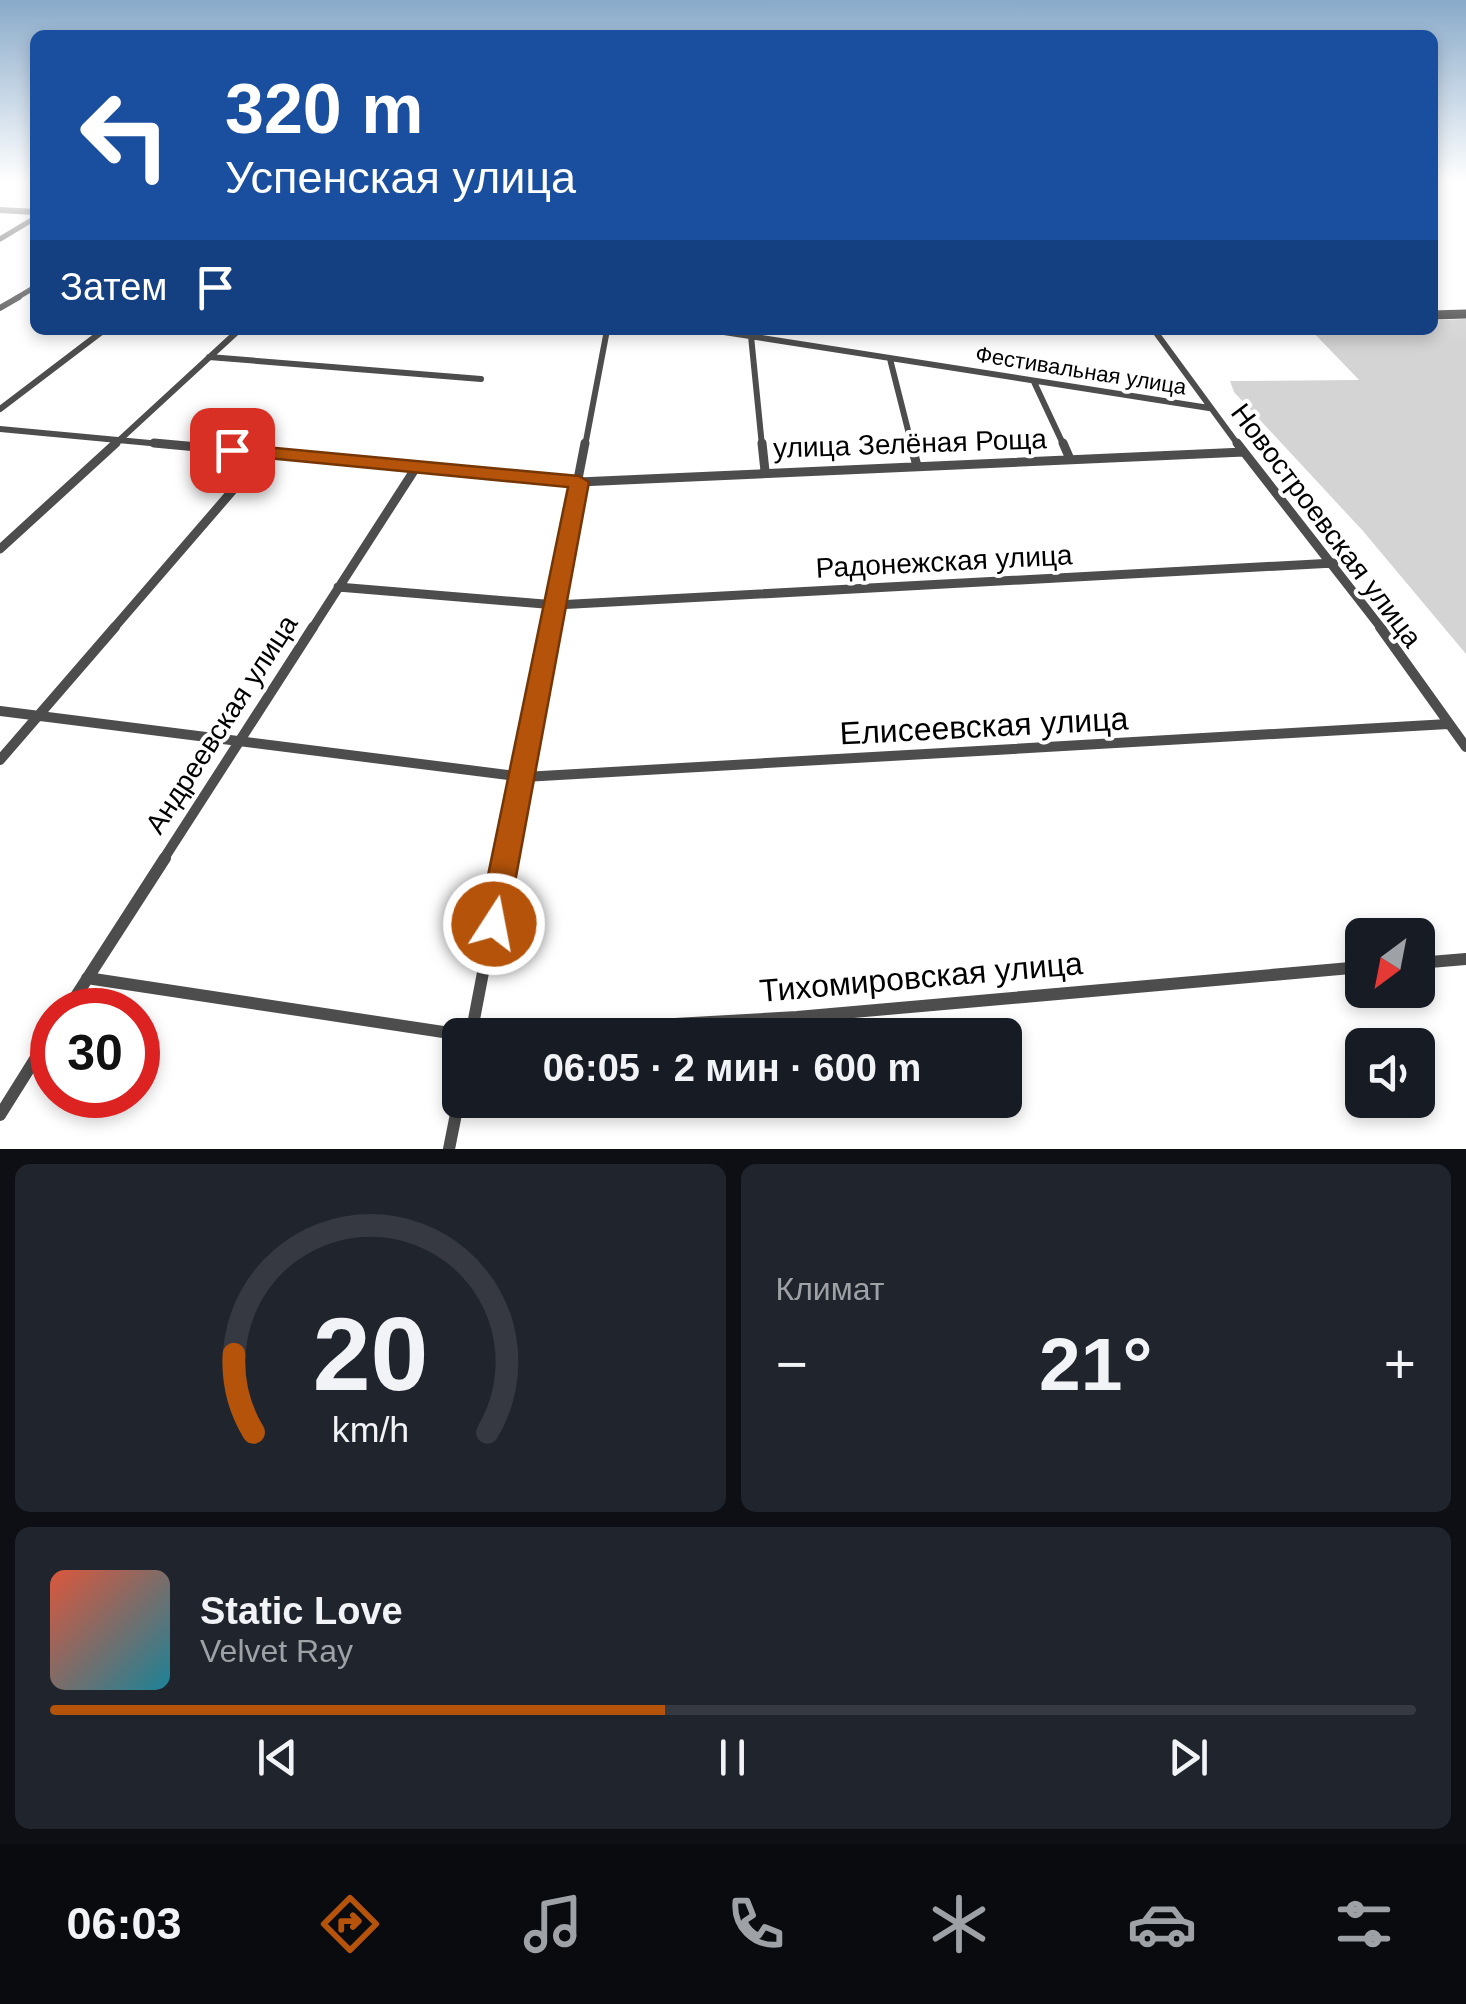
<!DOCTYPE html>
<html lang="ru">
<head>
<meta charset="utf-8">
<style>
  body { margin:0; font-family:Arial,sans-serif; background:#20242c; color:#f1f3f6; height:100vh; display:flex; flex-direction:column; font-size:38px; white-space:nowrap }
  * { box-sizing:border-box; margin:0 }
  p { font-size:32px; color:#9ea1a6 }
  .icon { flex:none; width:55px; height:55px; fill:none; stroke:currentColor; stroke-width:2; stroke-linecap:round; stroke-linejoin:round }
  .map { position:relative; height:1149px; overflow:hidden }
  .details { display:flex; flex-direction:column; gap:15px; padding:15px; background:#0d0f14; flex:1 }
  .details>* { flex:none }
  .banner { position:absolute; left:30px; top:30px; width:1408px; height:305px; border-radius:15px; box-shadow:0 5px 15px #0003; background:#1a4fa0; color:#fff; overflow:hidden }
  .needle { width:65px; rotate:212deg }
  .buttons { position:absolute; left:1345px; top:918px; display:grid; gap:20px }
  .buttons a { display:grid; place-items:center; width:90px; height:90px; border-radius:15px; background:#171b24; box-shadow:0 5px 15px #0003; font-size:50px }
  .speed { position:absolute; left:30px; top:988px; display:flex; gap:20px; font-size:50px; font-weight:700; text-align:center }
  .speed>* { display:grid; place-content:center; width:130px; height:130px; border-radius:50%; background:#171b24; box-shadow:0 5px 15px #0003; line-height:1 }
  .speed .limit { border:15px solid #d22; background:#fff; color:#111 }
  .pin { position:absolute; display:grid; place-items:center; width:85px; height:85px; color:#fff; margin:-42px; border-radius:20px; box-shadow:0 5px 15px #0006 }
  .me { position:absolute; width:110px; margin:-55px; rotate:11deg; stroke-linejoin:round; filter:drop-shadow(0 0 8px #0008) }
  .turn { display:flex; align-items:center; gap:35px; height:210px; padding:0 30px; font-size:45px }
  .turn .icon { width:130px; height:130px; stroke-width:2.5 }
  .turn b { display:block; font-size:70px; line-height:85px }
  .then { display:flex; align-items:center; height:95px; padding:0 30px; background:#0003; gap:20px; font-size:38px }
  .big { font-size:75px; font-weight:700; line-height:1.1 }
  .details .card { flex:1; display:flex; flex-direction:column; justify-content:center; gap:15px; min-width:0; padding:0 35px; border-radius:15px; background:#20242c }
  .details .dial { align-items:center; gap:0 }
  .dial svg { height:260px; overflow:visible; fill:none; stroke:#363941; stroke-width:7; stroke-linecap:round; text-anchor:middle }
  .dial text { fill:#f1f3f6; stroke:none }
  .song { display:flex; align-items:center; gap:30px }
  .cover { width:120px; height:120px; border-radius:15px; background:linear-gradient(135deg,hsl(10 70% 55%),hsl(190 70% 35%)) }
  .played { height:10px; border-radius:5px; background:linear-gradient(90deg,#b45309 45%,#363941 45%) }
  .keys { display:flex; justify-content:space-around; direction:ltr }
  .heat { display:flex; justify-content:space-between; align-items:center; font-size:55px; direction:ltr }
  .details .tiles { flex:1; display:grid; gap:15px; grid-template-columns:1fr 1fr }
  .card:last-child { grid-column:span 2 }
  .trip { position:absolute; left:442px; top:1018px; width:580px; height:100px; border-radius:15px; background:#171b24; box-shadow:0 5px 15px #0003; font-weight:700; line-height:100px; text-align:center }
  .dock { display:flex; height:160px; justify-content:space-around; align-items:center; background:#090b0e; color:#9ea1a6 }
  .dock .icon { width:70px; height:70px }
  .dock .active { color:#b45309 }
  .dock b { font-size:45px; color:#f1f3f6 }
  .map>svg:first-child { display:block }
</style>
</head>
<body>
<div class="map">
<svg width="1466" height="1149" viewBox="0 0 1466 1149">
  <rect width="100%" height="100%" fill="#fff"/>
  <path fill="#d4d4d4" d="M1466,319V654L1363,531L1234,392L1230,381L1359,380L1311,330H1432L1433,320Z"/>
  <g fill="none" stroke-linecap="round" stroke-linejoin="round">
    <path stroke="#4d4d4d" stroke-width="5" d="M0,239L35,218
      M15,299L35,287"/>
    <path stroke="#4d4d4d" stroke-width="6" d="M0,308L19,297
      M711,330L1209,408
      M1154,330L1239,446
      M751,336L762,446
      M209,357L481,379
      M890,359L912,446
      M1034,382L1064,446
      M0,409L104,330
      M0,429L182,446
      M113,446L239,330
      M585,446L607,330"/>
    <path stroke="#4d4d4d" stroke-width="9" d="M154,443L579,482L1244,452
      M762,443L765,471
      M911,443L917,466
      M1063,443L1070,459
      M1237,443L1382,629
      M0,549L116,443
      M338,587L556,605L1334,563
      M113,629L265,453
      M312,629L417,466
      M549,629L585,443"/>
    <path stroke="#4d4d4d" stroke-width="10" d="M1380,627L1466,747
      M0,711L524,777L1448,724
      M0,760L115,627
      M163,860L313,627
      M505,860L550,627"/>
    <path stroke="#4d4d4d" stroke-width="12" d="M1418,963L1466,959
      M87,978L463,1035
      M67,1010L165,858
      M471,1035L505,858
      M483,1035L797,1017L1362,967
      M0,1115L52,1032
      M449,1149L460,1094"/>
    <path stroke="#4d4d4d" stroke-width="6" d="M0,210L35,212"/>
    <path stroke="#4d4d4d" stroke-width="9" d="M1432,315L1466,314"/>
  </g>
  <linearGradient id="sky" x2="0" y2="1"><stop stop-color="#89aac9"/><stop offset="0.53" stop-color="#fff"/><stop offset="1" stop-color="#fff" stop-opacity="0"/></linearGradient>
  <rect width="1466" height="342" fill="url(#sky)"/>
  <path fill="#b45309" stroke="#753606" stroke-width="2.5" d="M232,444L579,476L589,482L505,936L494,941L482,936L478,924L568,487L225,454L222,450Z"/>
  <g text-anchor="middle" stroke-width="8" stroke-linejoin="round" paint-order="stroke">
    <g font-size="22" fill="#000" stroke="#fff">
      <text transform="translate(1081 370) rotate(9)" y="8">Фестивальная улица</text>
    </g>
    <g font-size="28" fill="#000" stroke="#fff">
      <text transform="translate(910 443) rotate(-2)" y="10">улица Зелёная Роща</text>
      <text transform="translate(1327 525) rotate(53)" y="10">Новостроевская улица</text>
      <text transform="translate(944 561) rotate(-3)" y="10">Радонежская улица</text>
      <text transform="translate(221 724) rotate(-57)" y="10">Андреевская улица</text>
    </g>
    <g font-size="32" fill="#000" stroke="#fff">
      <text transform="translate(984 726) rotate(-3)" y="11">Елисеевская улица</text>
      <text transform="translate(921 977) rotate(-5)" y="11">Тихомировская улица</text>
    </g>
  </g>
</svg>
<div class="buttons">
<a><svg class="needle" viewBox="-14 -14 28 28"><path d="M0-13l5 13h-10z" fill="#e53935"/><path d="M0 13l5-13h-10z" fill="#9ea1a6"/></svg></a>
<a><svg class="icon" aria-label="sound" viewBox="0 0 24 24"><path d="M4 9h4l5-4v14l-5-4H4zM17 9q2 3 0 6"/></svg></a>
</div>
<div class="speed"><div class="limit">30</div></div>
<div class="pin" style="left:232px;top:450px;background:#d93025"><svg class="icon" aria-label="arrive" viewBox="0 0 24 24"><path d="M6 21V4h12l-3 4 3 4H6"/></svg></div>
<svg class="me" style="left:494px;top:924px" viewBox="-20 -20 40 40"><circle r="17" fill="#b45309" stroke="#fff" stroke-width="3"/><path d="M0-11L8 9 0 5-8 9z" fill="#fff"/></svg>
<div class="trip">06:05 · 2 мин · 600 m</div>
<div class="banner">
<div class="turn"><svg class="icon" aria-label="left" viewBox="0 0 24 24"><path d="M17 20v-9H6M10 6l-5 5 5 5"/></svg><div><b>320 m</b>Успенская улица</div></div>
<div class="then">Затем<svg class="icon" aria-label="arrive" viewBox="0 0 24 24"><path d="M6 21V4h12l-3 4 3 4H6"/></svg></div>
</div>
</div>
<section class="details">
<div class="tiles">
<div class="card dial"><svg viewBox="0 0 100 80">
<path d="M14 69A42 42 0 1 1 86 69"/>
<path d="M14 69A42 42 0 0 1 8 45" stroke="#b45309"/>
<text x="50" y="56" font-size="32" font-weight="700">20</text>
<text x="50" y="72" font-size="11">km/h</text>
</svg></div>
<div class="card"><p>Климат</p>
<div class="heat"><a>−</a><b class="big">21°</b><a>+</a></div>
</div>
<div class="card">
<div class="song"><i class="cover"></i><div><b>Static Love</b><p>Velvet Ray</p></div></div>
<div class="played"></div>
<div class="keys"><svg class="icon" aria-label="previous" viewBox="0 0 24 24"><path d="M18 5L8 12l10 7zM5 5v14"/></svg><svg class="icon" aria-label="pause" viewBox="0 0 24 24"><path d="M8 5v14M16 5v14"/></svg><svg class="icon" aria-label="next" viewBox="0 0 24 24"><path d="M6 5l10 7-10 7zM19 5v14"/></svg></div>
</div>
</div>
</section>
<nav class="dock">
<b>06:03</b>
<svg class="icon active" aria-label="directions" viewBox="0 0 24 24"><path d="M12 3l9 9-9 9-9-9zM9 14v-3h6M13 9l2 2-2 2"/></svg>
<svg class="icon" aria-label="music" viewBox="0 0 24 24"><path d="M9 18V5l10-2v13"/><circle cx="6" cy="18" r="3"/><circle cx="16" cy="16" r="3"/></svg>
<svg class="icon" aria-label="phone" viewBox="0 0 24 24"><path d="M5 4h4l2 5-3 2q2 4 5 5l2-3 5 2v4C11 20 4 13 5 4z"/></svg>
<svg class="icon" aria-label="climate" viewBox="0 0 24 24"><path d="M12 3v18M4 7l16 10M4 17L20 7"/></svg>
<svg class="icon" aria-label="car" viewBox="0 0 24 24"><path d="M5 17H2v-5l4-1 3-4h7l3 4 3 1v5h-3M9 17h6M6 11h13"/><circle cx="7" cy="17" r="2"/><circle cx="17" cy="17" r="2"/></svg>
<svg class="icon" aria-label="filters" viewBox="0 0 24 24"><path d="M4 7h16M4 17h16"/><circle cx="9" cy="7" r="2"/><circle cx="15" cy="17" r="2"/></svg>
</nav>
</body>
</html>
